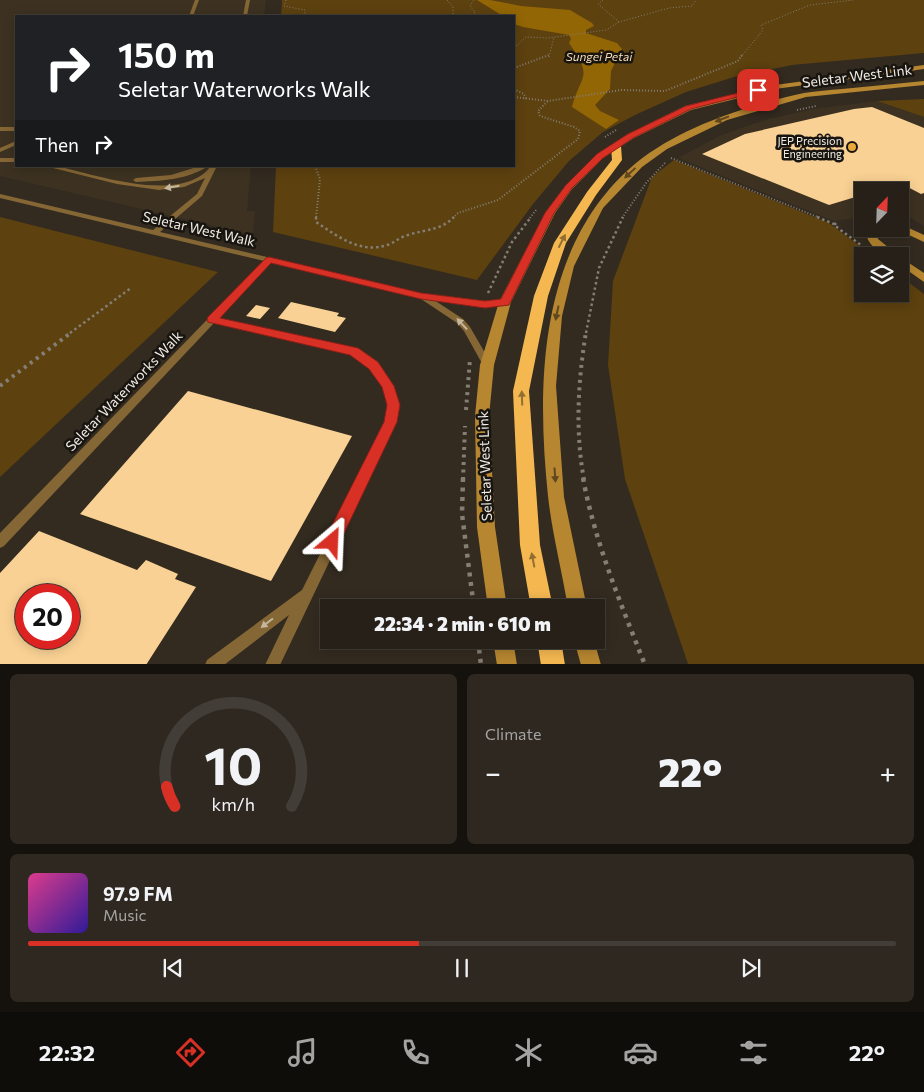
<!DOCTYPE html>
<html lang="en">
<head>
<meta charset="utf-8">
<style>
  body { margin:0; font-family:Commissioner,sans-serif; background:#2e2821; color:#f1f3f6; height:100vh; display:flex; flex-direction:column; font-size:19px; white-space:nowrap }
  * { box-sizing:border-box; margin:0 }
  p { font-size:16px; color:#a4a3a2 }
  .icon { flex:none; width:28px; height:28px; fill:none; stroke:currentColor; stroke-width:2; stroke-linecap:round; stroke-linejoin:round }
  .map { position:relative; height:664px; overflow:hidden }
  .panel { display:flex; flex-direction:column; gap:10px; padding:10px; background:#15120d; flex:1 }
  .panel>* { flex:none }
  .hud { position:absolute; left:15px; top:15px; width:500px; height:152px; border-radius:0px; box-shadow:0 2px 12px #0003,0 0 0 1px #423e37; background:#202124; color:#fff; overflow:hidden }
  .needle { width:32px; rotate:23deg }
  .buttons { position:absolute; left:854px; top:182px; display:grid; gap:10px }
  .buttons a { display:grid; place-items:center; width:55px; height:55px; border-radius:0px; background:#262018; box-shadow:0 2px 12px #0003,0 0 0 1px #423e37; font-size:25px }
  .speed { position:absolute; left:15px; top:584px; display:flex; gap:10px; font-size:25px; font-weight:700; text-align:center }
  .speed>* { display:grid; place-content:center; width:65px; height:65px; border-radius:50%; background:#262018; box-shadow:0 2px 12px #0003,0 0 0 1px #423e37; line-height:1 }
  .speed .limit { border:8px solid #d22; background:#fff; color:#111 }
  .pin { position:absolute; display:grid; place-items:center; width:42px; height:42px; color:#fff; margin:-21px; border-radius:10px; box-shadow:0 2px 8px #0006 }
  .me { position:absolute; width:55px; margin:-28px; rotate:26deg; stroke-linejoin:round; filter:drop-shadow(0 0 4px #0008) }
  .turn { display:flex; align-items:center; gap:18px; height:105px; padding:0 20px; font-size:22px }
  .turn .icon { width:65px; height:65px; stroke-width:2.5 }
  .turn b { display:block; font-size:35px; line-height:42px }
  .then { display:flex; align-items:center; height:48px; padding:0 20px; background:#0003; gap:10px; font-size:19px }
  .big { font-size:38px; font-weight:800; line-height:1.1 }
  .panel .widget { flex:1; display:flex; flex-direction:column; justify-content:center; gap:8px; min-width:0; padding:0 18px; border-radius:8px; background:#2e2821 }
  .panel .dial { align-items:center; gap:0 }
  .dial svg { height:130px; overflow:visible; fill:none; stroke:#423e37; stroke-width:7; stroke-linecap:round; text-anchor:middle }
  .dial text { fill:#f1f3f6; stroke:none }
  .song { display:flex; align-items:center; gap:15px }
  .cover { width:60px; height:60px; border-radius:8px; background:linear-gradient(135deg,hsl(330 70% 55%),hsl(250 70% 35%)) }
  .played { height:5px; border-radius:2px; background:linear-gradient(90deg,#d93025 45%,#423e37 45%) }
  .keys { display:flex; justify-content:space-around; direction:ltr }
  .heat { display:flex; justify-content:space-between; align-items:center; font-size:28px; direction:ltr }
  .panel .tiles { flex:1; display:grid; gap:10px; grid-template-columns:1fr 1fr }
  .widget:last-child { grid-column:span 2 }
  .trip { position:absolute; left:320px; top:599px; width:285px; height:50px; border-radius:0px; background:#262018; box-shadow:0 2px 12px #0003,0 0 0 1px #423e37; font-weight:800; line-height:50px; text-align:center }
  .tab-bar { display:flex; height:80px; justify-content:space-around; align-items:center; background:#0f0d0a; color:#a4a3a2 }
  .tab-bar .icon { width:35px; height:35px }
  .tab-bar .active { color:#d93025 }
  .tab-bar b { font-size:22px; color:#f1f3f6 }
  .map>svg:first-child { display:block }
</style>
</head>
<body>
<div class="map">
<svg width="924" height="665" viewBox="0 0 924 665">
  <rect width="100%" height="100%" fill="#332b20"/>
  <path fill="#3d3221" d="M0,0H266L264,16H16V166H251L247,211H255L253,235L0,176Z
    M877,101L924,117V226L900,211V191H862V217L834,221L678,158L719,136L765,120L813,109Z"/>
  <path fill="#5d410f" d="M282,0H924V53L792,65L734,77L686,92L635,115L603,132L569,161L533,204L477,280L273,232L276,166H514V16H281Z
    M924,99V117L877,101Z
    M674,160L829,223L873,256H862V294H900V276L924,294V664H688L625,479L608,365L613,281L652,177Z
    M0,217L218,272L0,477Z"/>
  <path fill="#936605" d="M477,0H490L521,6L570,10L592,23L594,26L586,30V33L617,43L622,49L611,71L610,89L595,105L600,111L619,120L606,129L572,107C581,73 594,79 569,43L571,39L569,35L523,27L514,24V16H503Z"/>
  <path fill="#f9d194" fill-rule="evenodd" d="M872,107L924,128V193L921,194L902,184L877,191H862V195L829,205L702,154L745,134L854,109Z
    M291,302L339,313L337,316L346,318L335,332L278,318Z
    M256,305L270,308L260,319L246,316Z
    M188,391L352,436L271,581L80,514Z
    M39,531L137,570L146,560L178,574L175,579L196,587L146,665H0V573ZM26,595H69V638H26Z"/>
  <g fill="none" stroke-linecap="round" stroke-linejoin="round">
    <path stroke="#857e75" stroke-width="1" stroke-dasharray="1 2" stroke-linecap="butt" d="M286,0L284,6L305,10V16
      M447,0L453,7V16
      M603,0L598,4L619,22
      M473,16L475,12L470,6L474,0
      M514,48L526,37L548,38L606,30L619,22L669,8L692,6L696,0
      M549,57L554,37
      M741,57L763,30L761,25L810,5L853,0"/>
    <path stroke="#857e75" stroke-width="2" stroke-dasharray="1 2" stroke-linecap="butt" d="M514,68L549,55
      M514,89L524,94L526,99
      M514,97L548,101L621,90L665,91L738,61L742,55
      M797,110L816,106
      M605,137L616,130
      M671,158L820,218
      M315,166L320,179L316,218
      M453,218L458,213L498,200L578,139L580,131L574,127L540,116L538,111L548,101
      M530,218L536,210
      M622,218L646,183L665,163"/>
    <path stroke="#857e75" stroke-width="2.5" stroke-dasharray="2.5 3" stroke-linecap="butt" d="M316,217V222C337,236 360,254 387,245C394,243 400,237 408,235C426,229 440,231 454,217
      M817,217L834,224
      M836,223L834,225L862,246
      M488,293L512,242L531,217
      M70,333L131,288
      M586,333L599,268L623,217"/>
    <path stroke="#857e75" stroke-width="4" stroke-dasharray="3 4.5" stroke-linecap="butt" d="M0,386L72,332
      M466,410L470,359
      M463,480L465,426
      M584,480C575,431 578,381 586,332"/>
    <path stroke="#857e75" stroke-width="4.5" stroke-dasharray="4 5.5" stroke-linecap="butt" d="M463,478L462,514L474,608
      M583,478C595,543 621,604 645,665
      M478,640L481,665"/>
    <path fill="#856635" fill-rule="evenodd" d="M195,0H199L193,16H189Z
      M246,0H250L247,16H243Z
      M0,127H16V131H0Z
      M16,141V145L0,152V148Z
      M0,158H16V162H0Z
      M45,166H57C96,175 182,205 211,166H217L202,196L160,232L421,293L485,301L505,299L509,302C497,312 451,302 434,300L463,319L470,327L492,365L490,367H484L464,331L457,323L421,299L271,263L218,318L356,349L376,363L391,383L398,405L396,422L280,665H265L289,615L224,665H205L207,660L302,590L386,422L388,405L383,387L370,367L350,354L214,323L4,546L0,548V533L264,261L0,198V194L153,230L197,194L205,178L184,187L159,190L117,184Z
      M200,166H208C188,180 159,181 136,182L133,180L136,178L171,175Z"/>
    <path fill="#b78630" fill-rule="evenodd" d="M924,65V69L775,89L691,110L634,138L603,158L572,189L555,213L511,302L494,365L489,416L495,527L507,608H488L477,527L475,416L480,365L499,302L545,213L566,185L597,154L628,134L685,106L775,85Z
      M924,81V85L806,97L727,120L667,149L642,167L603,208L574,266L562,316L556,386L564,497L587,608H568C562,571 552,533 548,496C536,381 539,244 636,163C680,127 748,105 804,93C816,91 830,90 842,89C870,86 897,84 924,81Z
      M900,224L924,235V242L896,229H900Z
      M866,229H876L878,239L899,256C884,256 865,247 866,229Z
      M900,257L924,273V282L900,265Z
      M493,640H513L517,665H497Z
      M574,640H594L601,665H581Z"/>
    <path fill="#f5b851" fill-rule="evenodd" d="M616,143L621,146L622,160L596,195L566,243L548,296L529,391L540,545L553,608H531L520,545L513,391L534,296L554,243L587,192L612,160L611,146Z
      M537,640H561L565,665H541Z"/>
  </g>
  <defs><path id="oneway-solid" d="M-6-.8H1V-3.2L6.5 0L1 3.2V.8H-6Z" transform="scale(1.25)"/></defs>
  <g fill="#60471e">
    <use href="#oneway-solid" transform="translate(722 119) rotate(159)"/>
    <use href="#oneway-solid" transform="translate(630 173) rotate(137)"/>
    <use href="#oneway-solid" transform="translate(557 313) rotate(102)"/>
    <use href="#oneway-solid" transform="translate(555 475) rotate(86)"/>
  </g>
  <g fill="#c5b69e">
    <use href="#oneway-solid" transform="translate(172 187) rotate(170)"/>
    <use href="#oneway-solid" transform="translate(462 324) rotate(-133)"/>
    <use href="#oneway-solid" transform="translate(267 623) rotate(143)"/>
  </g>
  <g fill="#926e33">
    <use href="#oneway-solid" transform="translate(562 241) rotate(-63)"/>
    <use href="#oneway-solid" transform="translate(522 398) rotate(-92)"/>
    <use href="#oneway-solid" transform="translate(533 560) rotate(-101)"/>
  </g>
  <path fill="#d93025" stroke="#8d1f18" d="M758,88L761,89V91L691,109L633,138L603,158L572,188L554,213L509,305L485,308L421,299L271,263L220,318L358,348L378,362L394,386L400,405L397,422L337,548L332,550L326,548L324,542L326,537L384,422L387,405L382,387L369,369L350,355L212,323L208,322L207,320L208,317L266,258L269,257L421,293L485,301L501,299L545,213L566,185L597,154L628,134L686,106Z"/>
  <circle fill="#eaaa39" stroke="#18140f" stroke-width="2" cx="852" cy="147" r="5"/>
  <g text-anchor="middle" stroke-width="5" stroke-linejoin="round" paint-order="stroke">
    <g font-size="11" fill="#f0ebe4" stroke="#18140f" text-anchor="end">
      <text x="842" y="145">JEP Precision<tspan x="842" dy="13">Engineering</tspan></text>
    </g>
    <g font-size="12" font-style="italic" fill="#f5dcb6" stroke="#18140f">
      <text x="599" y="61">Sungei Petai</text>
    </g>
    <g font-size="14" fill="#f0ebe4" stroke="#18140f">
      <text transform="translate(857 76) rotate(-7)" y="5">Seletar West Link</text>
      <text transform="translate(199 229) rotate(13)" y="5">Seletar West Walk</text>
      <text transform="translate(124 391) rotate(-46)" y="5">Seletar Waterworks Walk</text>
      <text transform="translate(485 466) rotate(-92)" y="5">Seletar West Link</text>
    </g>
  </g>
</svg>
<div class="buttons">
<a><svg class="needle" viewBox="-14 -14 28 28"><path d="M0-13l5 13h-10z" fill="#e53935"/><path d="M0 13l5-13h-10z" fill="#a4a3a2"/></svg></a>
<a><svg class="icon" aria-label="layers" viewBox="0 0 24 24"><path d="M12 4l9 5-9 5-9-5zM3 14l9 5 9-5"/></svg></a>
</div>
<div class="speed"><div class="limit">20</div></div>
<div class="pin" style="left:758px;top:90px;background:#d93025"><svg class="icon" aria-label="arrive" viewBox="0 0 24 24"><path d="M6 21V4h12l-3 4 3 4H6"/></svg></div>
<svg class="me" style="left:332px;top:542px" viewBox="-20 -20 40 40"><path d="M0-17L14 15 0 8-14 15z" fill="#d93025" stroke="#fff" stroke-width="4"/></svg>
<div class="trip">22:34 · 2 min · 610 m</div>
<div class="hud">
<div class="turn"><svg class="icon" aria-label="right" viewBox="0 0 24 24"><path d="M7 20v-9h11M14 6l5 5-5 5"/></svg><div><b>150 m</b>Seletar Waterworks Walk</div></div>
<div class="then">Then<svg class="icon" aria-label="right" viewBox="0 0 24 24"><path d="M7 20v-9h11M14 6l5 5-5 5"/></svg></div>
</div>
</div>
<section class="panel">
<div class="tiles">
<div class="widget dial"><svg viewBox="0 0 100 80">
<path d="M14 69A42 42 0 1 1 86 69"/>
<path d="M14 69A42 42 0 0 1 9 57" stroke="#d93025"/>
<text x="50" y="56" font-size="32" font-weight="700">10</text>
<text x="50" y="72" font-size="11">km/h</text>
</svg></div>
<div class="widget"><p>Climate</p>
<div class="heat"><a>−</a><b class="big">22°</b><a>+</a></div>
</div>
<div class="widget">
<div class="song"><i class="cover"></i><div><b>97.9 FM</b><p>Music</p></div></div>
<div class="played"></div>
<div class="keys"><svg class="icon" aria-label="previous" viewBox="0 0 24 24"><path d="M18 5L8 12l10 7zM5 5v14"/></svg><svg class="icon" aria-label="pause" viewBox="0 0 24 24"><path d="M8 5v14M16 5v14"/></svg><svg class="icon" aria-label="next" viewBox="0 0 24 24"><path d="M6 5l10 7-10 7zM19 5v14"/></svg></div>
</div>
</div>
</section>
<nav class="tab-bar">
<b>22:32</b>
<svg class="icon active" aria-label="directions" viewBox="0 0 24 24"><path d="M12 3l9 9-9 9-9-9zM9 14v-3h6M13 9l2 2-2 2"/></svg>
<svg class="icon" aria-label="music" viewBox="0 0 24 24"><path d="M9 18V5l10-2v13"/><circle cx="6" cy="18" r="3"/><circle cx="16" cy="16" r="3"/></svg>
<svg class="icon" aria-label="phone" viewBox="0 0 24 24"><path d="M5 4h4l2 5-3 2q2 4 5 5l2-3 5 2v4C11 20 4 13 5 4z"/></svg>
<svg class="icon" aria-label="climate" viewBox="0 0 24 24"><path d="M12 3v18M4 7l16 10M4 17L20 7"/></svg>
<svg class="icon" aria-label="car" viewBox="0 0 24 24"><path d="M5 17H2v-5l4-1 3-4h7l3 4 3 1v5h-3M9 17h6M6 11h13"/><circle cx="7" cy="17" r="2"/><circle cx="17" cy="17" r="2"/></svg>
<svg class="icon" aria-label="filters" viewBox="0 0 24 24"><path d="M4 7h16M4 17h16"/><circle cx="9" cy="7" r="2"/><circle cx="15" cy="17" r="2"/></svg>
<b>22°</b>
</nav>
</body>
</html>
